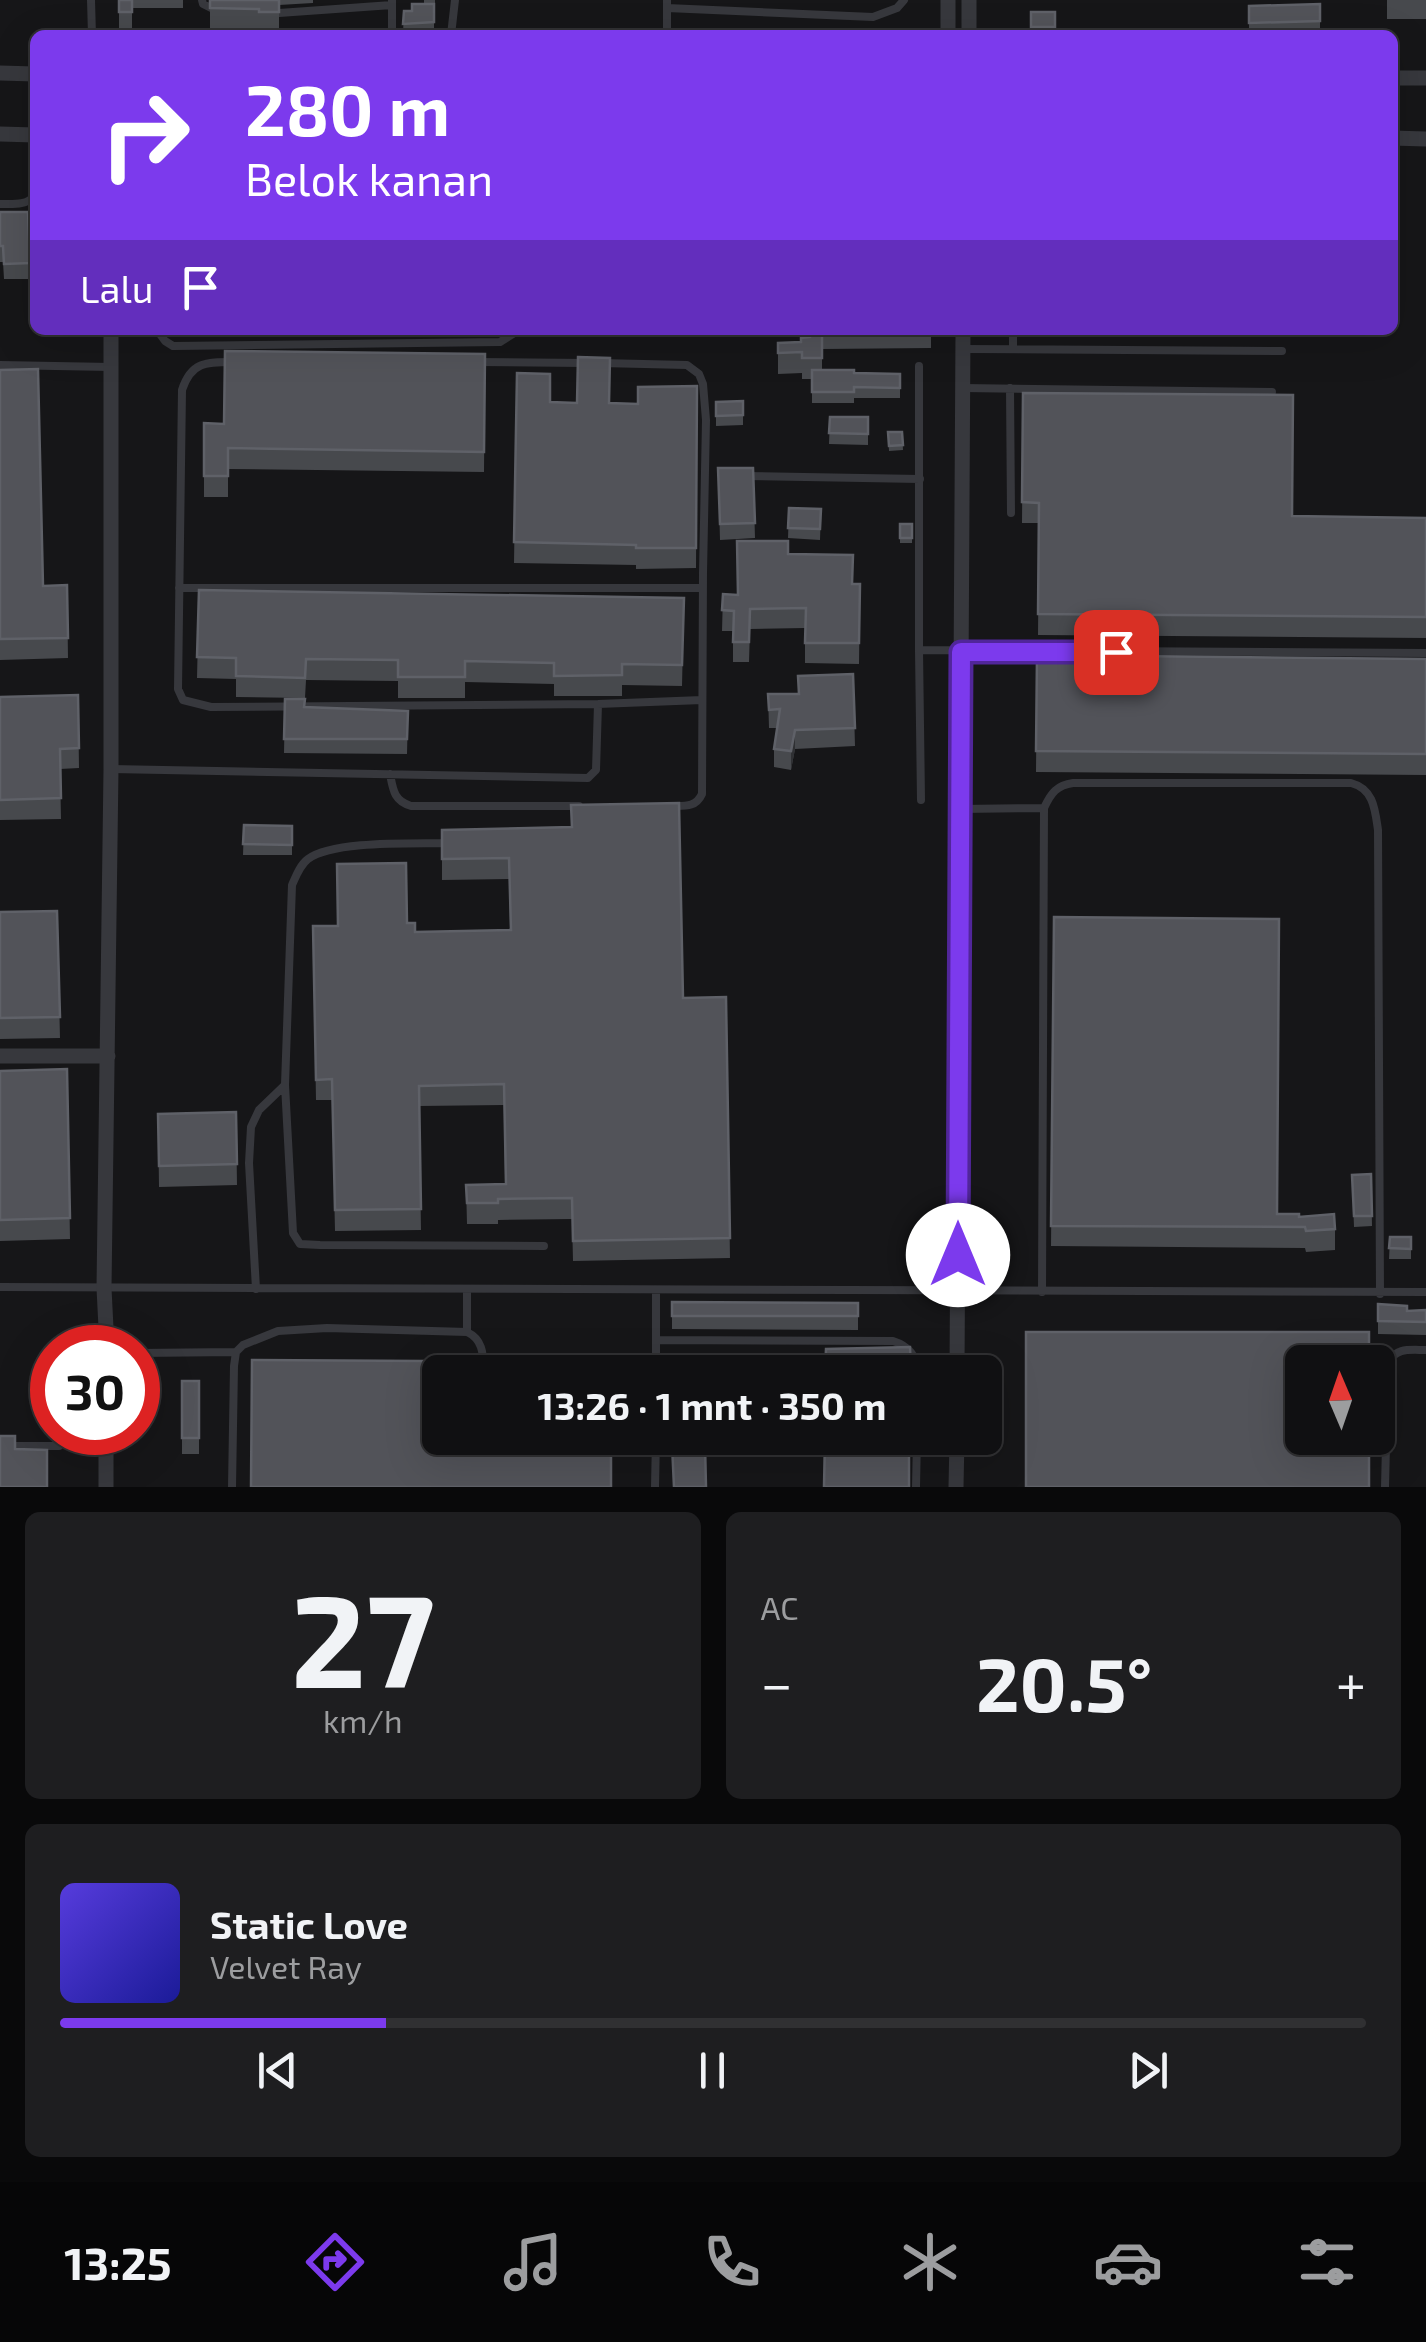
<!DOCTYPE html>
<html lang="id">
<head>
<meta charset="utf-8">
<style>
  body { margin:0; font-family:"Exo 2",sans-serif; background:#1e1e20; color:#f1f3f6; height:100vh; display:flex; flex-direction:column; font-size:38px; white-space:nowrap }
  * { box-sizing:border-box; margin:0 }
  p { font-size:32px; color:#9c9d9f }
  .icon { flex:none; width:55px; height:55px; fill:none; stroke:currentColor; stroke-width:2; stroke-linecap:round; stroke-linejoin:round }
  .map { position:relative; height:1487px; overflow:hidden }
  .side { display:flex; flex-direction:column; gap:25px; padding:25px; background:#09090a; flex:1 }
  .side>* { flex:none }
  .banner { position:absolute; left:30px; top:30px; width:1368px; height:305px; border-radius:15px; box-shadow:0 10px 40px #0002,0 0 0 2px #303032; background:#7c3aed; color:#fff; overflow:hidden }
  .needle { width:65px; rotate:358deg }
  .tools { position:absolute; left:1285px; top:1345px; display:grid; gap:20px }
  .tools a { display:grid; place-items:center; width:110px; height:110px; border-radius:15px; background:#101012; box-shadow:0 10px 40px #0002,0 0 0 2px #303032; font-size:50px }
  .speed { position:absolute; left:30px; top:1325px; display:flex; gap:20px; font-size:50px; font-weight:700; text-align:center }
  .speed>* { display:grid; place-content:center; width:130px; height:130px; border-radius:50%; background:#101012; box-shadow:0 10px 40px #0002,0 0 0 2px #303032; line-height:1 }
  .speed .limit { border:15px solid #d22; background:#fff; color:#111 }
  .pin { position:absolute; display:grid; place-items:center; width:85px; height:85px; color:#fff; margin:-42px; border-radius:20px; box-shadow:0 5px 15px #0006 }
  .me { position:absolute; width:110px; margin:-55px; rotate:0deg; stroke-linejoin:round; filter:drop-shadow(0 0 8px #0008) }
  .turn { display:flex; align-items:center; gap:35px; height:210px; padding:0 50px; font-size:45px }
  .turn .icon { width:130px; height:130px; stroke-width:2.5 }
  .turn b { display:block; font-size:70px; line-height:85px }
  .then { display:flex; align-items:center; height:95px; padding:0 50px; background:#0003; gap:20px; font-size:38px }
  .big { font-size:75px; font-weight:700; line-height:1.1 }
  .side .widget { flex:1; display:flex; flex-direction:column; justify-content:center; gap:15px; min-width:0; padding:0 35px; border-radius:15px; background:#1e1e20 }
  .side .dial { align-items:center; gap:0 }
  .dial b { font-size:130px; line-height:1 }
  .song { display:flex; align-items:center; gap:30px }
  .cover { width:120px; height:120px; border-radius:15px; background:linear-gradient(135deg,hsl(250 70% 55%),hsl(240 70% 35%)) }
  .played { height:10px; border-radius:5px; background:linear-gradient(90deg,#7c3aed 25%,#303032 25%) }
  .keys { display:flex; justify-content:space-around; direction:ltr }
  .heat { display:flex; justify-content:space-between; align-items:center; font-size:55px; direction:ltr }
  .side .tiles { flex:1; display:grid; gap:25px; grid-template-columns:1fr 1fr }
  .widget:last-child { grid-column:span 2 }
  .trip { position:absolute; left:422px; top:1355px; width:580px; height:100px; border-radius:15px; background:#101012; box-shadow:0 10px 40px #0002,0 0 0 2px #303032; font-weight:700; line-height:100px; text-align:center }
  .menu { display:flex; height:160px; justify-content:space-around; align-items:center; background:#060607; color:#9c9d9f }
  .menu .icon { width:70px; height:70px }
  .menu .active { color:#7c3aed }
  .menu b { font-size:45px; color:#f1f3f6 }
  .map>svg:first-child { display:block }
</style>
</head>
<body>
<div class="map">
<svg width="1426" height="1487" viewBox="0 0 1426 1487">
  <rect width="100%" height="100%" fill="#161618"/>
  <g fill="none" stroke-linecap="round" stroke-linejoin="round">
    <path stroke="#37383d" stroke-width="8" d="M91,0L92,35
      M202,0L203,4L217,11
      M667,0V35
      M667,8L873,17L897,8L904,0
      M279,13L392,5
      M392,35V0
      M451,35L455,0
      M0,204C12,204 27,206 35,195
      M157,330L165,341L173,346L500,342L519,330
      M1013,330V348
      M963,349L1282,351
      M232,362C206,362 191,362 182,390L178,689L183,700L211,707L598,704L702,700
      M476,362L587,363
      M601,363L687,365L699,374L703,384L706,420L703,573L702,794C696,807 686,806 673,806
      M0,365L111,367
      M919,366V650L1426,653
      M963,388L1272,392
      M1010,388L1011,513
      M744,476L920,479
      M179,588H703
      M919,650L921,800
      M111,769L588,778L596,770L598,704
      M390,774C393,790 394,801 411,806H579
      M1044,808C1051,793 1057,785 1073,783H1351C1374,789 1375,810 1378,830L1380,1294
      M960,809L1044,808L1042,1292
      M448,843C415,844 334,840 308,859C300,865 296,876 292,885L285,1085L293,1233L300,1244L320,1245L544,1246
      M0,1287L1426,1292
      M256,1289L249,1163L251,1127L259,1110L284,1086
      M467,1290V1332
      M656,1290V1372
      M657,1340L893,1341C909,1346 917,1356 918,1372
      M138,1353L236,1352
      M0,1446H59
      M232,1487L234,1366L236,1352L243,1345L278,1331L327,1328L467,1332C484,1340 483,1356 484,1372
      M655,1487L656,1438
      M916,1487L917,1438
      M1385,1487L1388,1363C1396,1347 1410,1350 1426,1350"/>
    <path stroke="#37383d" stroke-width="15" d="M948,35V0
      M969,35V0
      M0,73L35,74
      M1392,78H1426
      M0,134L35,135
      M1392,138L1426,139
      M0,1056H108
      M107,1348L104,1288L111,769V330
      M957,1372L963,330
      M106,1487V1432
      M956,1487L957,1438"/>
  </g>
  <path fill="#47494d" d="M119,0H183V8H132V32H119Z
    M210,0H313V3L279,5V32H259V29H210Z
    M424,0H435V3H424Z
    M1387,0H1426V19H1387Z
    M434,4V31L403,33L404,11H412Z
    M1320,4V35H1249V6Z
    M1031,12H1055V35H1031Z
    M0,212H28L30,279H4L3,262H0Z
    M810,330H931V348L822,349V370L854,373L900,374V398H854V403H812V379H802V373L778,374V343L801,342L810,337Z
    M485,354L484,472L228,469V497H204V423L224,424Z
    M0,370L43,586L67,585L68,658L0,660Z
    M517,373L550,402L638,404L697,386L696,568L636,569V565L514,563Z
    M1023,393L1293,516L1426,518V638L1038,635L1039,523H1022Z
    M743,401V425L716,426V402Z
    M830,417H868V445L829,444Z
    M888,432H902L903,450L889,451Z
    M718,468H753L755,538L720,540Z
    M789,508L821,509L820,540L788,538Z
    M900,524H912V543H900Z
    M788,554L853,584H860L859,664L805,663V628L750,629L749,662H733V631H722L723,594L738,595Z
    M199,590L684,598L682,686L622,685V696H554V684L465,682V698H398V681L306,680L305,698L236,697V679L197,678Z
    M1037,655L1426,659V775L1036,772Z
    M853,674L855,746L795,749L791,770L774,767V749L777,728H769L768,694H798Z
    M78,695L79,768L60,769L61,819L0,820V697Z
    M285,699L304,707L408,711L407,754L284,753Z
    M244,825L292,826V855H243Z
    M571,827L683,998L726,997L730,1258L573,1261L572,1219L498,1220V1224H467L466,1185L505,1184L504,1105L419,1106L421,1230L335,1231L332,1100H316L313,926L407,923L415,932L510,930L509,879L442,880V830Z
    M57,911L60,1038L0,1039V912Z
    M1054,917L1277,1214L1299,1217L1335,1229V1250L1306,1252L1305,1248L1051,1246Z
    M67,1069L70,1239L0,1241V1071Z
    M236,1112L237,1185L159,1187L158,1114Z
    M1371,1174L1372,1226L1354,1227L1352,1175Z
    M1390,1237H1411V1259H1389Z
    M672,1302L858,1303V1330L672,1329Z
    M1378,1304L1407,1311L1426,1310V1335L1378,1334Z
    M182,1381H199V1454H182Z"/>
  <path fill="#2f3033" d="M795,730V749L791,770V751Z"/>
  <path fill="#525359" stroke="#5f6168" stroke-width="2.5" d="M119,0H132V12H119Z
    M210,0H279V12H259V9L210,8Z
    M412,4H434V22L403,24L404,11H412Z
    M1320,4V21L1249,23V6Z
    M1031,12H1055V27H1031Z
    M0,212H28L30,263L4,264L3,246H0Z
    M810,330H822V358H802V352L778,353V343L801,342V338L810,337Z
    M225,351L485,354L484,452L228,448V476H204V423L224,424Z
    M578,357L610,358L609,403L638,404V387L697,386L696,548H636V545L514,542L517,373L550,374V402L577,403Z
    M38,369L43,586L67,585L68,638L0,639V370Z
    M812,370H854V373L900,374V388L854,387V392H812Z
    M1023,393L1293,395L1292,516L1426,518V617L1038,614L1039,503L1022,502Z
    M743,401V415L716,416V402Z
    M830,417H868V434L829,433Z
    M888,432H902L903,445L889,446Z
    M718,468H753L755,523L720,524Z
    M789,508L821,509L820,529L788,528Z
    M900,524H912V538H900Z
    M737,541H788V554L853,555L852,584H860L859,643H805L806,608L750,609L749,642H733L734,611L722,610L723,594L738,595Z
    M199,590L684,598L682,665L622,664V675L554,676V663L465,661V677H398V660L306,659L305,678L236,676V658L197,657Z
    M1037,655L1426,659V754L1036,751Z
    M853,674L855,728L795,730L791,751L774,749L780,709L769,710L768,694H799L798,676Z
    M78,695L79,748L60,749L61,798L0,800V697Z
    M285,699H305L304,707L408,711L407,739H284Z
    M679,803L683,998L726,997L730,1238L573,1241L572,1198L498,1199V1203H467L466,1185L506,1184L504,1084L419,1086L421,1209L335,1210L332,1079L316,1080L313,926H338L337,864L406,863L407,923H415V932L511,930L509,858L442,859V830L572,827L571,805Z
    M244,825L292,826V845L243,844Z
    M57,911L60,1017L0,1018V912Z
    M1054,917L1279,919L1277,1214H1299V1217L1334,1214L1335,1229L1306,1231L1305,1227L1051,1226Z
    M67,1069L70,1218L0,1220V1071Z
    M236,1112L237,1164L159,1166L158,1114Z
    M1371,1174L1372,1216H1354L1352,1175Z
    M1390,1237H1411V1249L1389,1248Z
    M672,1302L858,1303V1316H672Z
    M1378,1304L1407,1306V1311L1426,1310V1322L1378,1321Z
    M1026,1332H1369V1362H1302V1438H1369V1487H1026Z
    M910,1347L911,1372H825L826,1349Z
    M252,1360L612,1362V1372H440V1438H611V1487H251Z
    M182,1381H199V1438H182Z
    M0,1436H15V1449L47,1450V1487H0Z
    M825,1438H909V1487H824Z
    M705,1444L706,1487H674L672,1445Z"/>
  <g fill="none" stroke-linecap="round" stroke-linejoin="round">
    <g stroke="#51269a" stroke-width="25">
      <path id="route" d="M958,1255L961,652H1116"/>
    </g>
    <use href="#route" stroke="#7c3aed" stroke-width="18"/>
  </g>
</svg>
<div class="tools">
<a><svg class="needle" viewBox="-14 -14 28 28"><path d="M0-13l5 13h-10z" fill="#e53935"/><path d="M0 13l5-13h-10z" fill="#9c9d9f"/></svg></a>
</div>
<div class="speed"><div class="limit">30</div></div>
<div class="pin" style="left:1116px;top:652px;background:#d93025"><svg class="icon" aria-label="arrive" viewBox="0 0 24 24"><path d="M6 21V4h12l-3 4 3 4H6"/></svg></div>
<svg class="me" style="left:958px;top:1255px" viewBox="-20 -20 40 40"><circle r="19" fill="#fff"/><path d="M0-13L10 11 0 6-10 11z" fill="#7c3aed"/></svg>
<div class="trip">13:26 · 1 mnt · 350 m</div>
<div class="banner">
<div class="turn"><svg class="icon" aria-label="right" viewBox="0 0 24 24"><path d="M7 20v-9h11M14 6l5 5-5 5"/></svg><div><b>280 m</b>Belok kanan</div></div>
<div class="then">Lalu<svg class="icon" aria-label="arrive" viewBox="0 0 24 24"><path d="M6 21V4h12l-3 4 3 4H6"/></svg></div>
</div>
</div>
<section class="side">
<div class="tiles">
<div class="widget dial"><b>27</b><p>km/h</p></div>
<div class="widget"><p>AC</p>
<div class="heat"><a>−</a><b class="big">20.5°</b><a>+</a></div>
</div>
<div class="widget">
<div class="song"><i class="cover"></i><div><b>Static Love</b><p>Velvet Ray</p></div></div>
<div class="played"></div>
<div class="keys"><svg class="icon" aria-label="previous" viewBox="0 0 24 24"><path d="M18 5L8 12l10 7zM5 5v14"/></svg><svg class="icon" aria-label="pause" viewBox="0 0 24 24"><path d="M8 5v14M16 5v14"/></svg><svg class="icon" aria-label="next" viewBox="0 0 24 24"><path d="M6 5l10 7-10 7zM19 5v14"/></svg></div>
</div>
</div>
</section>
<nav class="menu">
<b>13:25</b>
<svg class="icon active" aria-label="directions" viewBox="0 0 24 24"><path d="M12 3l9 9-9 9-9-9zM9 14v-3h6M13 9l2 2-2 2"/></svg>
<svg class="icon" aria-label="music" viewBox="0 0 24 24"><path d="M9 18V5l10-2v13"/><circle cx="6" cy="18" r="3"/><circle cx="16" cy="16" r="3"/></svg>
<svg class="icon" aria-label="phone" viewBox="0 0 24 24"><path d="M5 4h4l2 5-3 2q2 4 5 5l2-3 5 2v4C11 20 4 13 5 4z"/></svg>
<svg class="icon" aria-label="climate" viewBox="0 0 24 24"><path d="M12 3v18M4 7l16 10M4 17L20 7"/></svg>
<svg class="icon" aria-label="car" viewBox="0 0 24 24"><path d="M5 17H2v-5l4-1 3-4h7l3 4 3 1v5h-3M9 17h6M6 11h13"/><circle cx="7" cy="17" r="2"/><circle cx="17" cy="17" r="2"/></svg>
<svg class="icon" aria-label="filters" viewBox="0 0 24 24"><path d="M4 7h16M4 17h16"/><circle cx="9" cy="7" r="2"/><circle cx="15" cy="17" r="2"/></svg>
</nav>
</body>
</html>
